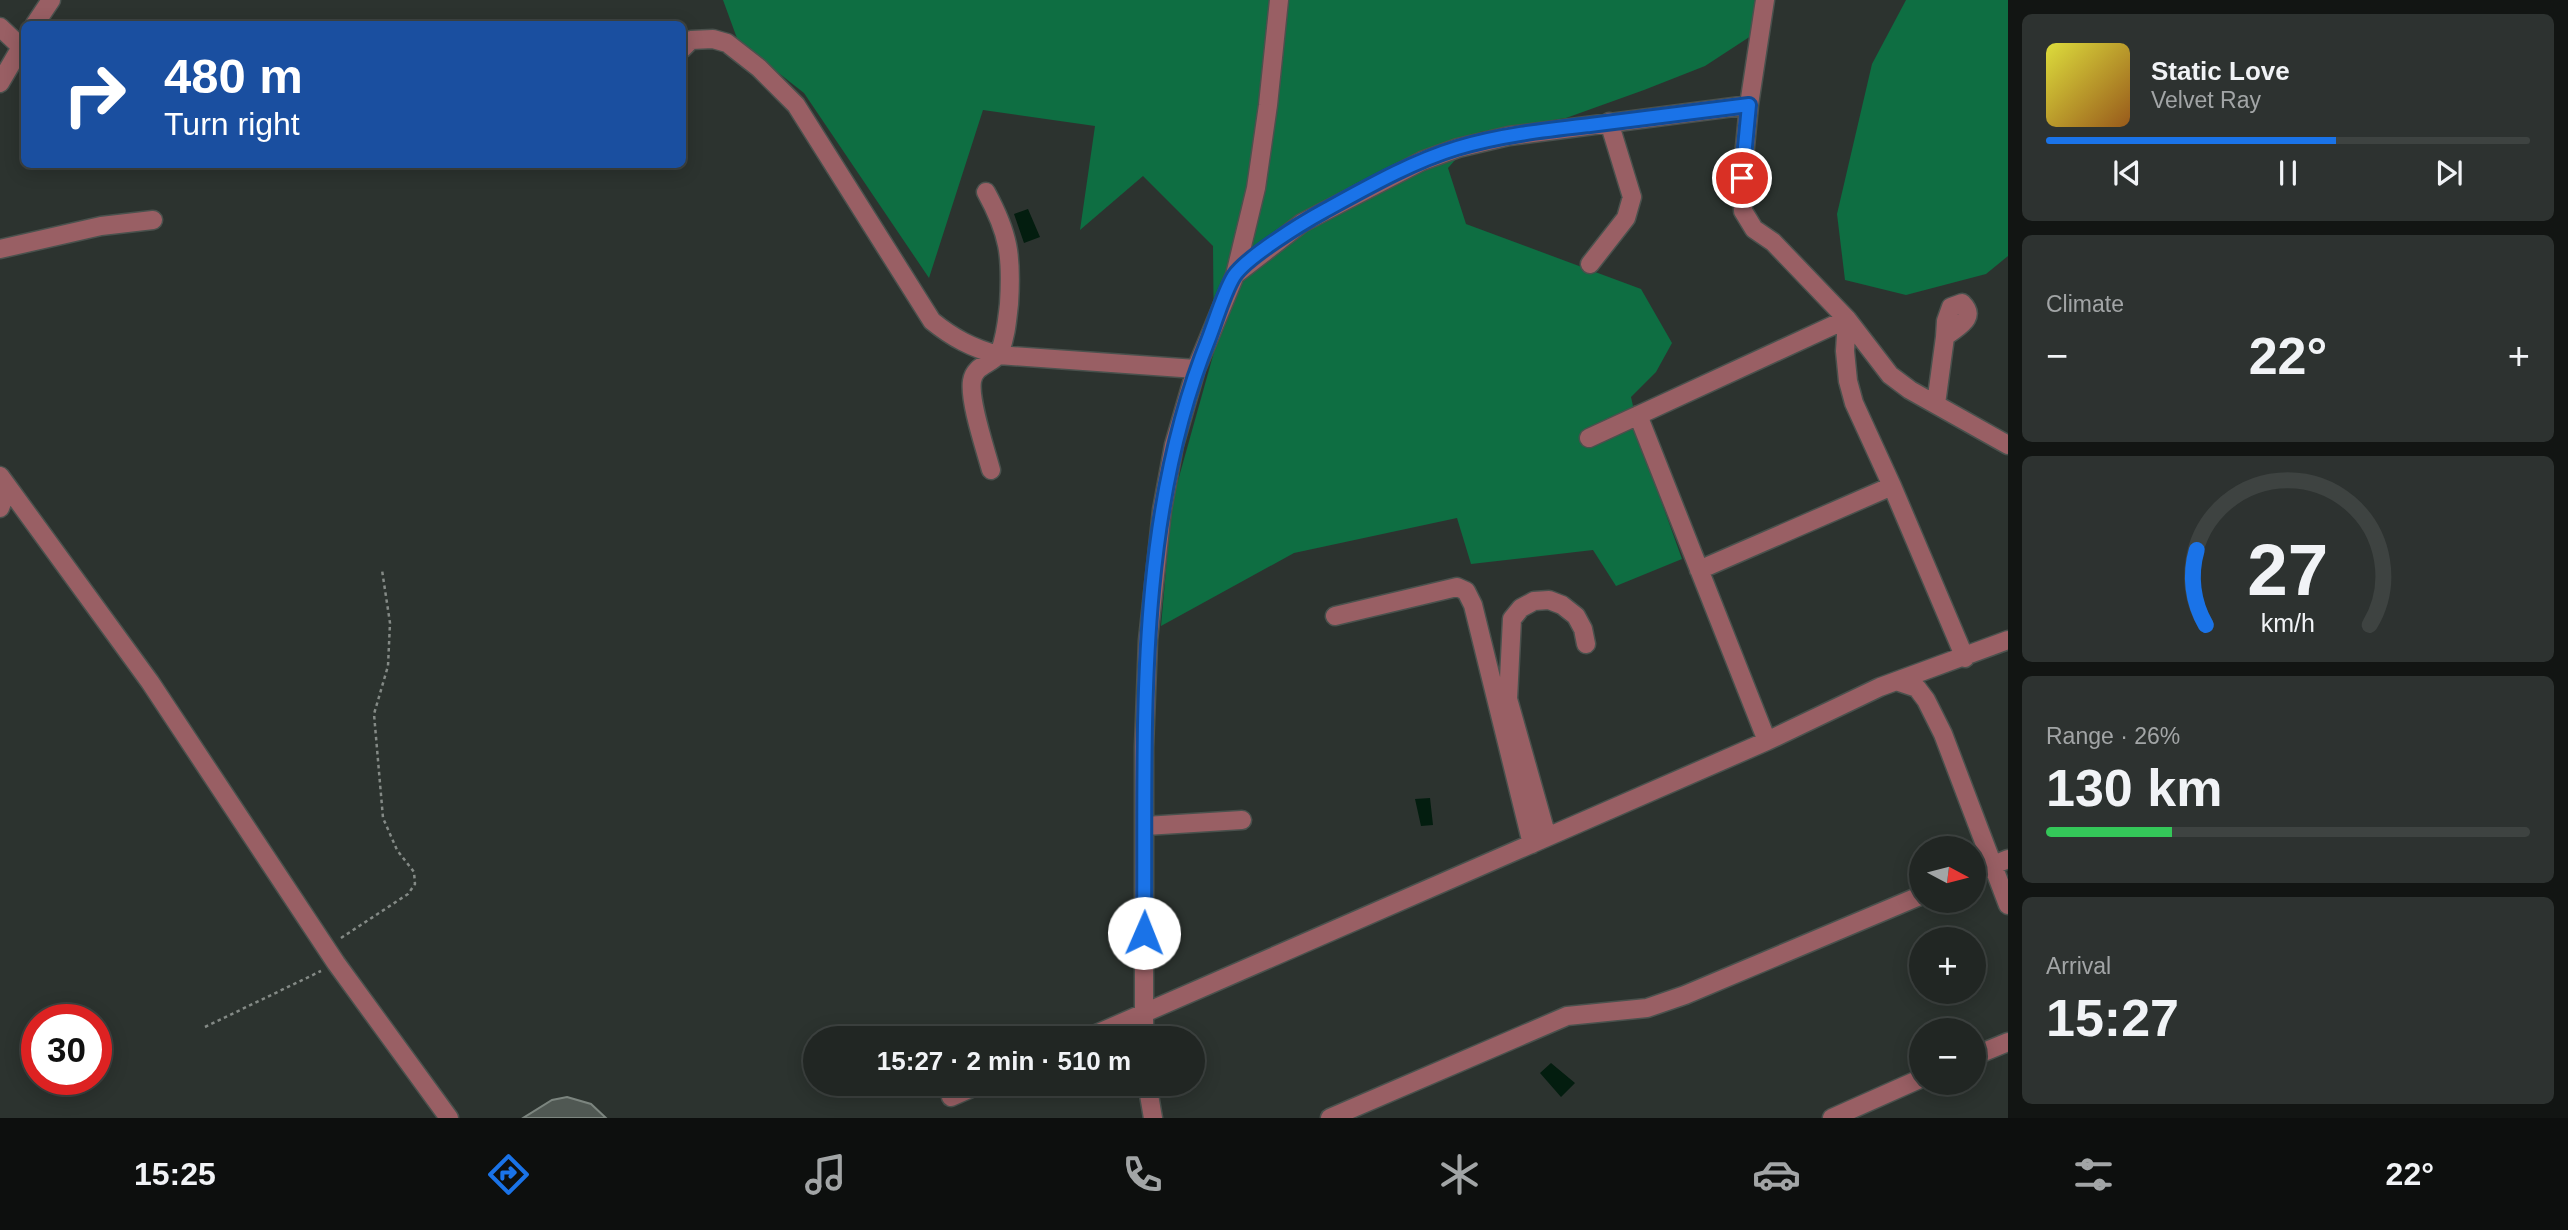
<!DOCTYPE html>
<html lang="en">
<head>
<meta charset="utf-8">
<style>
  body { margin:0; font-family:Helvetica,sans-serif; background:#2d3230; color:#f1f3f6; height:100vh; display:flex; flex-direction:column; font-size:26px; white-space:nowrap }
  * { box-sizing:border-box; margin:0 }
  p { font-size:23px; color:#a2a5a6 }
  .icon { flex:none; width:38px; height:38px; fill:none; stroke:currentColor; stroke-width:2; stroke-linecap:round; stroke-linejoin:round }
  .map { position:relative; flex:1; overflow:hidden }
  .side { display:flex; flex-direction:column; gap:14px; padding:14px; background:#121513; width:560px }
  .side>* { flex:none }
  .top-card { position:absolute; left:21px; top:21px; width:665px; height:147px; border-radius:10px; box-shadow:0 4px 18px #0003,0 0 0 2px #3e4341; background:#1a4fa0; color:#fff; overflow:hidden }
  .needle { width:46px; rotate:97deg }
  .buttons { position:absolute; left:1909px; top:836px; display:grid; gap:14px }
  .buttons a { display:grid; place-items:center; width:77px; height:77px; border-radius:50%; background:#212623; box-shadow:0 4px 18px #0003,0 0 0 2px #3e4341; font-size:35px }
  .speed { position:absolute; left:21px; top:1004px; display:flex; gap:14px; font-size:35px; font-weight:700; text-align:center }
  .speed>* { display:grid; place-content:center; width:91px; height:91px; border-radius:50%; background:#212623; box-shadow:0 4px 18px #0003,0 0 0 2px #3e4341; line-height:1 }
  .speed .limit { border:10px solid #d22; background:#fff; color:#111 }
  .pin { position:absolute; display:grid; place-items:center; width:60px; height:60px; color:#fff; margin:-30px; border:4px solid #fff; border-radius:50%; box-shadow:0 2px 7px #0007 }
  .me { position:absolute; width:77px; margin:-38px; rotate:1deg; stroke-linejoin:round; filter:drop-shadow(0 0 5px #0008) }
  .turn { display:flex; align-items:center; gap:24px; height:147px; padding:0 28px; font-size:32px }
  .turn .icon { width:91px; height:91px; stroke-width:2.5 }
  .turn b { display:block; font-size:49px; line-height:60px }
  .big { font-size:52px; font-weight:700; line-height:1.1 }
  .side .tile { flex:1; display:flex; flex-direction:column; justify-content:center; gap:10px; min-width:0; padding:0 24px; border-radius:10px; background:#2d3230 }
  .side .dial { align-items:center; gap:0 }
  .dial svg { height:182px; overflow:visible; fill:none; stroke:#3e4341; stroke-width:7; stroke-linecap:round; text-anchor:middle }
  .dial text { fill:#f1f3f6; stroke:none }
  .song { display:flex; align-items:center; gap:21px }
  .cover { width:84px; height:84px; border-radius:10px; background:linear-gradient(135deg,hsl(60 70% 55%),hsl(30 70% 35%)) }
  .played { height:7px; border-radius:4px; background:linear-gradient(90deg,#1a73e8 60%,#3e4341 60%) }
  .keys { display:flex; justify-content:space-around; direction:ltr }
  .heat { display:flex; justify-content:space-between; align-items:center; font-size:38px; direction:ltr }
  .charge { height:10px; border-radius:5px; background:linear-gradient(90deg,#34c759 26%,#3e4341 0) }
  .trip { position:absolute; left:803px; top:1026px; width:402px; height:70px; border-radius:35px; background:#212623; box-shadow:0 4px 18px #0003,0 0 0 2px #3e4341; font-weight:700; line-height:70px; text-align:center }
  .tabs { display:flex; height:112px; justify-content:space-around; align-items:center; background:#0d0f0e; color:#a2a5a6 }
  .tabs .icon { width:49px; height:49px }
  .tabs .on { color:#1a73e8 }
  .tabs b { font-size:32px; color:#f1f3f6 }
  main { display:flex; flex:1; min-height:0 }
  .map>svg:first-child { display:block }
</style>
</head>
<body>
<main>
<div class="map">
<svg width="2008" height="1118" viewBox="0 0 2008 1118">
  <rect width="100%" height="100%" fill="#2c332f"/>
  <path fill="#0e6e42" d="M723,0H1755L1754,34L1705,66L1644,90L1566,118L1480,132L1448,168L1466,224L1641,289L1672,343L1656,372L1631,397L1643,450L1682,559L1616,586L1593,550L1471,564L1457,518L1294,553L1161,626L1172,502L1214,352L1213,246L1143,176L1080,230L1095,126L983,110L929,278L804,93L738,41Z
    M1906,0H2008V256L1986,274L1906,295L1845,280L1837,214L1872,64Z"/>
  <path fill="#031d0f" d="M1028,209L1040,237L1024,243L1014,214Z
    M1430,798L1433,825L1421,826L1415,799Z
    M1551,1063L1575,1083L1561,1097L1540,1073Z"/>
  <path fill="#505853" stroke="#7c857f" stroke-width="2" d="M567,1097L591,1104L606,1118H523L552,1100Z"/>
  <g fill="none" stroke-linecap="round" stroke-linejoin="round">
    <g stroke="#4a514d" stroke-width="21">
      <path id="minor" d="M1765,0L1749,105L1742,178L1743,211L1754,229L1773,242L1847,319L1890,375L1910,390L2008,445
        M35,24L51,0
        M0,27L21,47
        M682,49L691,40L713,39L727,43L759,68L796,105L932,321C953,338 972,348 998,355L1196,369
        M0,83L24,42
        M986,192C1009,234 1012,256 1009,304C1007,321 1006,336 1000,351C994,365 975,363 972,381C969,401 985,448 991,470
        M0,249L101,226L153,220
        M1590,264L1626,218L1632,197L1609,122
        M1235,275L1302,223L1422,161L1458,148L1509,136L1749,105
        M1936,404L1945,337C1956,327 1978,319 1962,303L1951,307L1946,321L1945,337
        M1638,415L1767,741
        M1589,438L1847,319L1845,351L1848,381L1854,403L1892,486L1965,658
        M0,476L150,682L336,963L449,1118
        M0,508L8,487
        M1699,570L1892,486
        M1335,616L1457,587L1466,591L1473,605L1532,844
        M1899,682L1917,688L1926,700L1943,734L2008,905
        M1145,826L1242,820
        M1547,837L1508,699L1512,619L1521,608L1534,601L1549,600L1562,605L1576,616L1583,629L1586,644
        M1974,873L2008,859
        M1087,1038L1767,741L1880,687L2008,640
        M1144,1038V747L1148,640L1162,510L1174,445L1196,369L1235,275L1256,188L1268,105L1279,0
        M1974,1056L2008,1042
        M1147,1083L1153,1118
        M951,1097L983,1083
        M1330,1118L1567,1016L1647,1008L1685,995L1922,895
        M1832,1118L1922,1078"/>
    </g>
    <path stroke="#848a86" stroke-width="2.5" stroke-dasharray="3.5 3.5" stroke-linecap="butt" d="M341,938L408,894L415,884L414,872L397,850L383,818L374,714L388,666L390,623L382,570
      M205,1027L321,971"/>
    <use href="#minor" stroke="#995f64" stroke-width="18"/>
  </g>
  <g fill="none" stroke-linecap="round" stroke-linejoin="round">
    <g stroke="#114b97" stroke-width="18">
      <path id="route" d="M1144,933C1146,735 1133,526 1209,338C1216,320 1224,292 1234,276C1247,257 1302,223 1324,211C1366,188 1411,162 1457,148C1500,135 1546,130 1590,125C1643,118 1696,112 1749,105L1742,178"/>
    </g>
    <use href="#route" stroke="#1a73e8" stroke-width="12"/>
  </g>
</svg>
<div class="buttons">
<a><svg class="needle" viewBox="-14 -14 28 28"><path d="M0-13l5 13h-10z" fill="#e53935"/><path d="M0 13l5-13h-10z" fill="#a2a5a6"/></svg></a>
<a>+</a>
<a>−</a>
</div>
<div class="speed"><div class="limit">30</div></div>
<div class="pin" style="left:1742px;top:178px;background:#d93025"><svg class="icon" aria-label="arrive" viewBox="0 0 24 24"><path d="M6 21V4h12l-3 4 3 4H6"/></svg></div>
<svg class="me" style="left:1144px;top:933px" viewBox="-20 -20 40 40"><circle r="19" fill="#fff"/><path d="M0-13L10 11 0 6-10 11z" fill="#1a73e8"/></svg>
<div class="trip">15:27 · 2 min · 510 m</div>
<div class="top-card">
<div class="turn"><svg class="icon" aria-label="right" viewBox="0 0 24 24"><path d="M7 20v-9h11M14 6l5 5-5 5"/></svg><div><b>480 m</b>Turn right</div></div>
</div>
</div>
<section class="side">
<div class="tile">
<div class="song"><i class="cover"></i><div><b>Static Love</b><p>Velvet Ray</p></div></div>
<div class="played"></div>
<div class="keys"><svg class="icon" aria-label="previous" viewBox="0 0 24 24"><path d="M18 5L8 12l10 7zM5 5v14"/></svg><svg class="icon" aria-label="pause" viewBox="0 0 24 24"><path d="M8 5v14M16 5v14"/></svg><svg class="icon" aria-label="next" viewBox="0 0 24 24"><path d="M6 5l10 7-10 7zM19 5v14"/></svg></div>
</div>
<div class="tile"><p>Climate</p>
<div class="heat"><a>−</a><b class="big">22°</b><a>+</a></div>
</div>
<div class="tile dial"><svg viewBox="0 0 100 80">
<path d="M14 69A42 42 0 1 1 86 69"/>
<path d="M14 69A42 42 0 0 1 10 36" stroke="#1a73e8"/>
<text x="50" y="56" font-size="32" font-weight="700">27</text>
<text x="50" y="72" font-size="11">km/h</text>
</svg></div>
<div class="tile"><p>Range · 26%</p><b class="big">130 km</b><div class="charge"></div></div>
<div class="tile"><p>Arrival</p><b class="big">15:27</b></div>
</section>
</main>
<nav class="tabs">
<b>15:25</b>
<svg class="icon on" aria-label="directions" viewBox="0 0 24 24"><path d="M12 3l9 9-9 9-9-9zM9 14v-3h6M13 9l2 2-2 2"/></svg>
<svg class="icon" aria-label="music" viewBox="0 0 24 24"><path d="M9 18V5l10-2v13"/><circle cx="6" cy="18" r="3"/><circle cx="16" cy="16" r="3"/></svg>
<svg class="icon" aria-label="phone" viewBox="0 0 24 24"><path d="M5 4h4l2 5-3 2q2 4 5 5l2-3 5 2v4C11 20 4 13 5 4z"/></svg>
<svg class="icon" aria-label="climate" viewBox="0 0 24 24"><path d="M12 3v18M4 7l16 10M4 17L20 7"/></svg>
<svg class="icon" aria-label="car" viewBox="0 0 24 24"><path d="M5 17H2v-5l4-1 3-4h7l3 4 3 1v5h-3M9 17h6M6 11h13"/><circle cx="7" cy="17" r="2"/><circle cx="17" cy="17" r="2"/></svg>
<svg class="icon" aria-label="filters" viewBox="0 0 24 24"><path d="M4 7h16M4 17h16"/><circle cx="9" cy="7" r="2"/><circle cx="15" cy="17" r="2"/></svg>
<b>22°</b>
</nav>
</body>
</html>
